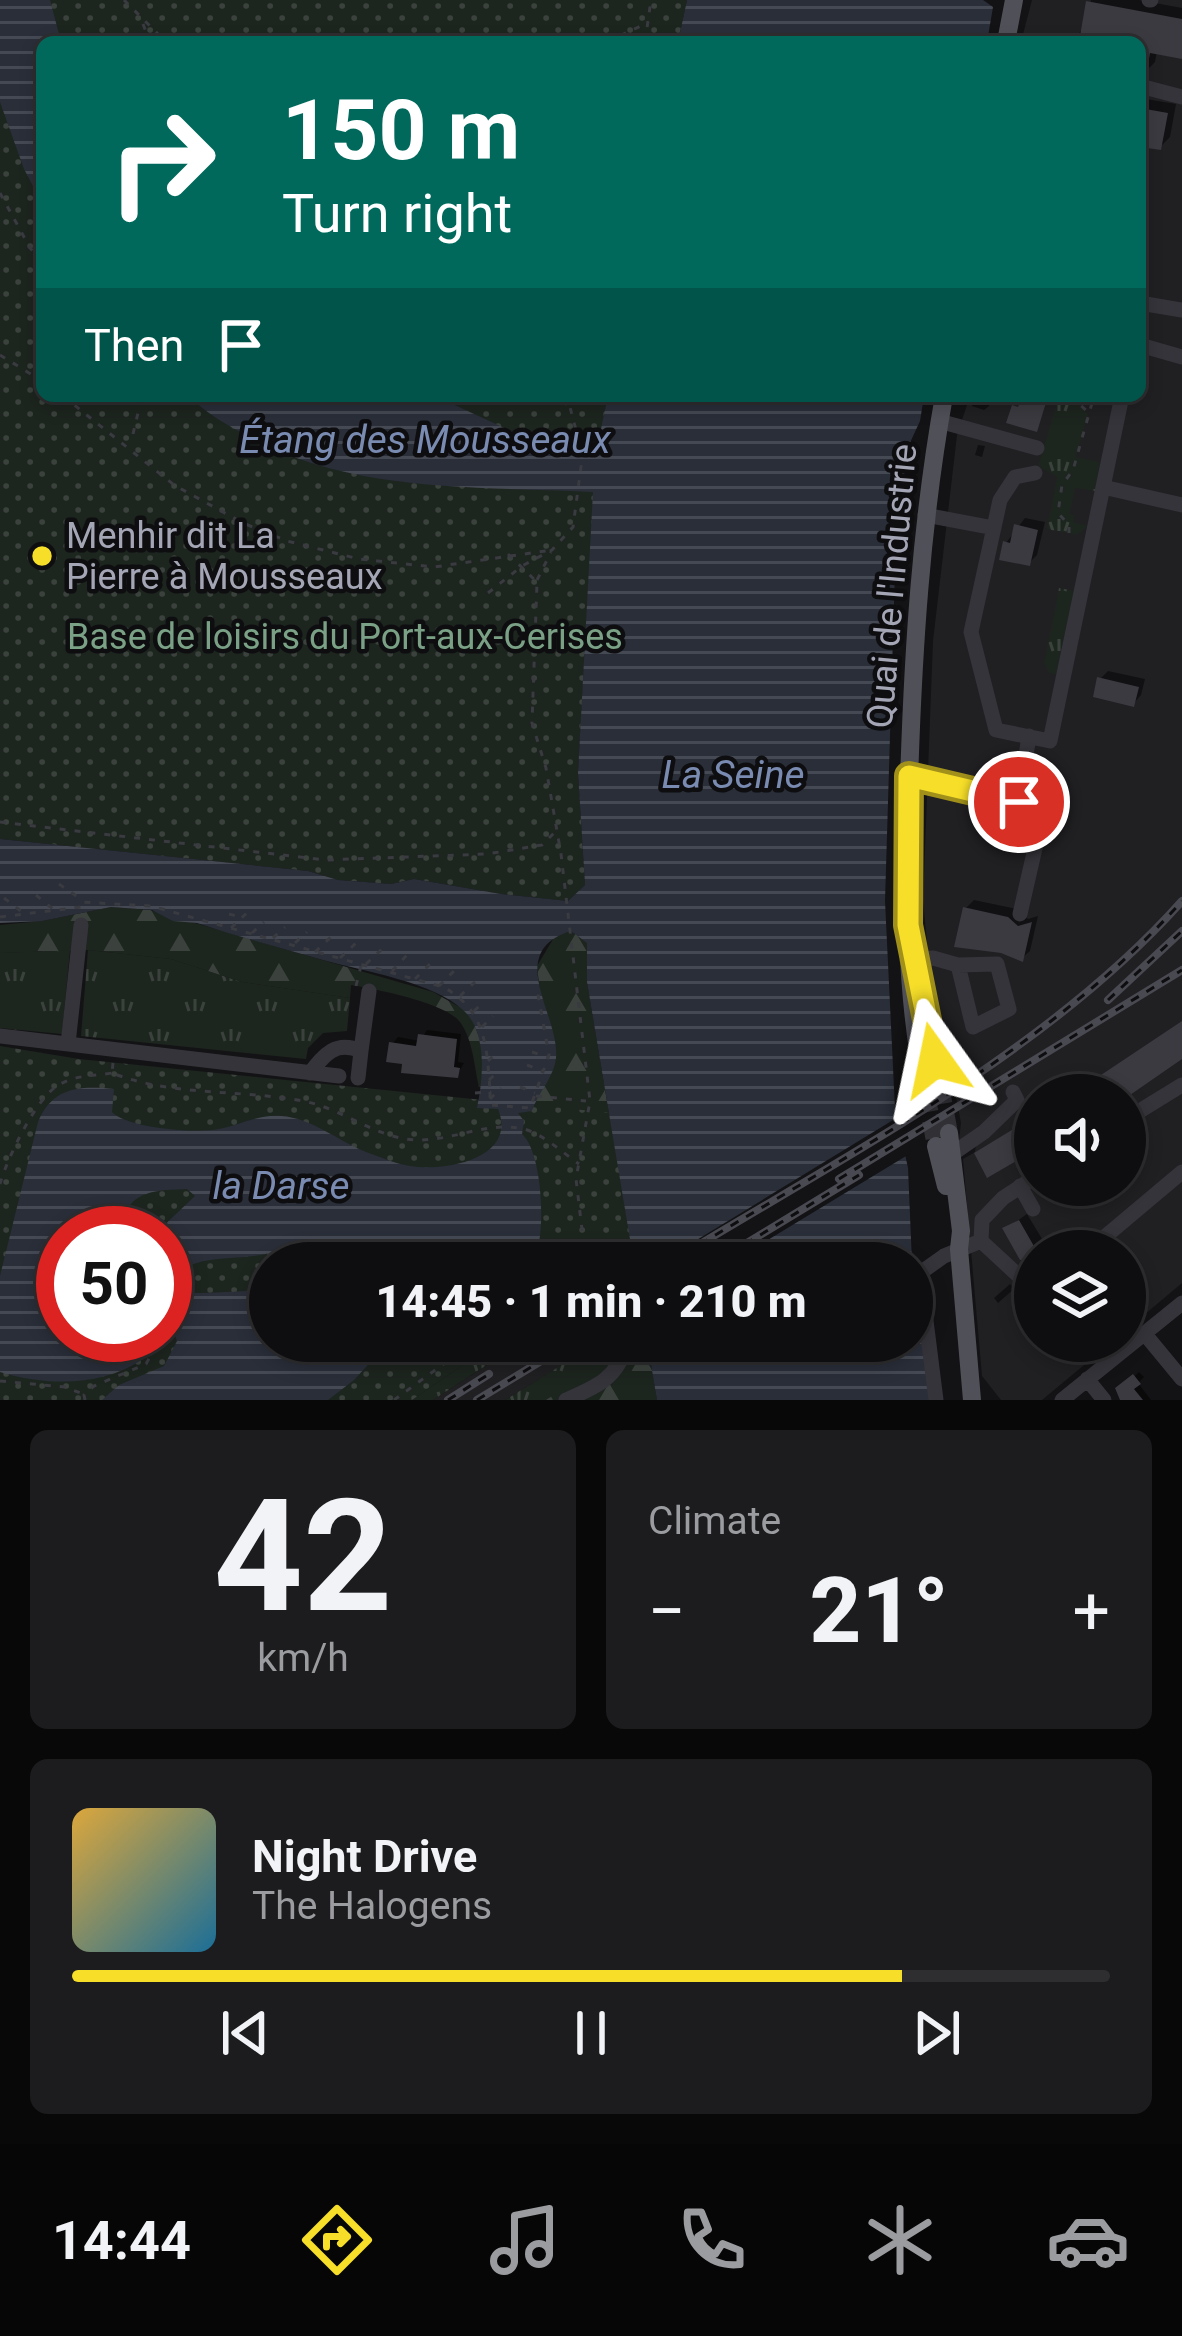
<!DOCTYPE html>
<html lang="en">
<head>
<meta charset="utf-8">
<style>
  body { margin:0; font-family:Roboto,sans-serif; background:#1c1c1e; color:#f1f3f6; height:100vh; display:flex; flex-direction:column; font-size:45px; white-space:nowrap }
  * { box-sizing:border-box; margin:0 }
  p { font-size:39px; color:#9b9c9f }
  .icon { flex:none; width:66px; height:66px; fill:none; stroke:currentColor; stroke-width:2; stroke-linecap:round; stroke-linejoin:round }
  .map { position:relative; height:1400px; overflow:hidden }
  .panel { display:flex; flex-direction:column; gap:30px; padding:30px; background:#080809; flex:1 }
  .panel>* { flex:none }
  .top-card { position:absolute; left:36px; top:36px; width:1110px; height:366px; border-radius:18px; box-shadow:0 6px 18px #0003,0 0 0 3px #2e2e30; background:#00695c; color:#fff; overflow:hidden }
  .buttons { position:absolute; left:1014px; top:1074px; display:grid; gap:24px }
  .buttons a { display:grid; place-items:center; width:132px; height:132px; border-radius:50%; background:#0e0e10; box-shadow:0 6px 18px #0003,0 0 0 3px #2e2e30; font-size:60px }
  .speed { position:absolute; left:36px; top:1206px; display:flex; gap:24px; font-size:60px; font-weight:700; text-align:center }
  .speed>* { display:grid; place-content:center; width:156px; height:156px; border-radius:50%; background:#0e0e10; box-shadow:0 6px 18px #0003,0 0 0 3px #2e2e30; line-height:1 }
  .speed .limit { border:18px solid #d22; background:#fff; color:#111 }
  .pin { position:absolute; display:grid; place-items:center; width:102px; height:102px; color:#fff; margin:-51px; border:6px solid #fff; border-radius:50%; box-shadow:0 3px 12px #0007 }
  .me { position:absolute; width:132px; margin:-66px; rotate:348deg; stroke-linejoin:round; filter:drop-shadow(0 0 9px #0008) }
  .turn { display:flex; align-items:center; gap:42px; height:252px; padding:0 48px; font-size:54px }
  .turn .icon { width:156px; height:156px; stroke-width:2.5 }
  .turn b { display:block; font-size:84px; line-height:102px }
  .then { display:flex; align-items:center; height:114px; padding:0 48px; background:#0003; gap:24px; font-size:45px }
  .big { font-size:90px; font-weight:800; line-height:1.1 }
  .panel .tile { flex:1; display:flex; flex-direction:column; justify-content:center; gap:18px; min-width:0; padding:0 42px; border-radius:18px; background:#1c1c1e }
  .panel .dial { align-items:center; gap:0 }
  .dial b { font-size:156px; line-height:1 }
  .song { display:flex; align-items:center; gap:36px }
  .cover { width:144px; height:144px; border-radius:18px; background:linear-gradient(135deg,hsl(40 70% 55%),hsl(200 70% 35%)) }
  .played { height:12px; border-radius:6px; background:linear-gradient(90deg,#f7df29 80%,#2e2e30 80%) }
  .keys { display:flex; justify-content:space-around; direction:ltr }
  .heat { display:flex; justify-content:space-between; align-items:center; font-size:66px; direction:ltr }
  .panel .tiles { flex:1; display:grid; gap:30px; grid-template-columns:1fr 1fr }
  .tile:last-child { grid-column:span 2 }
  .trip { position:absolute; left:249px; top:1242px; width:684px; height:120px; border-radius:60px; background:#0e0e10; box-shadow:0 6px 18px #0003,0 0 0 3px #2e2e30; font-weight:800; line-height:120px; text-align:center }
  .tabs { display:flex; height:192px; justify-content:space-around; align-items:center; background:#060606; color:#9b9c9f }
  .tabs .icon { width:84px; height:84px }
  .tabs .current { color:#f7df29 }
  .tabs b { font-size:54px; color:#f1f3f6 }
  .map>svg:first-child { display:block }
</style>
</head>
<body>
<div class="map">
<svg width="1182" height="1400" viewBox="0 0 1182 1400">
  <defs>
    <pattern id="grass-tufts" width="24" height="20" patternUnits="userSpaceOnUse" patternTransform="scale(3)"><rect width="24" height="20" fill="#1d251f"/><path d="M3 7l-1-3M5 7V3M7 7l1-3M15 17l-1-3M17 17v-4M19 17l1-3" fill="none" stroke="#3b423d"/></pattern>
    <pattern id="forest-firs" width="22" height="20" patternUnits="userSpaceOnUse" patternTransform="scale(3)"><rect width="22" height="20" fill="#1d251f"/><path d="M5 1l3.5 6h-7zM16 11l3.5 6h-7z" fill="#3b423d"/></pattern>
    <pattern id="park-dots" width="8" height="8" patternUnits="userSpaceOnUse" patternTransform="scale(3)"><rect width="8" height="8" fill="#1d251f"/><path d="M2 2h.1M6 6h.1" fill="none" stroke="#3b423d" stroke-width="1.8" stroke-linecap="round"/></pattern>
    <pattern id="water-rules" width="6" height="5" patternUnits="userSpaceOnUse" patternTransform="scale(3)"><rect width="6" height="5" fill="#292e39"/><path d="M0 2.5h6" fill="none" stroke="#454953"/></pattern>
  </defs>
  <rect width="100%" height="100%" fill="#131315"/>
  <path fill="#201f22" fill-rule="evenodd" d="M1032,0H1182V1283L1125,1331V1251H1035V1341H1113L1042,1400H1001L982,1376L963,1159L975,1152L976,1143L971,1138L959,1140L961,1123L953,1081L944,1059L934,1012L923,901L933,641L957,435L970,396H1140V42H1021ZM1035,1095H1125V1185H1035Z
    M524,1341H601L505,1400H433Z"/>
  <path fill="url(#grass-tufts)" d="M1059,396H1068L1088,414L1076,457L1100,462L1095,491L1075,488L1070,514L1074,515V522L1088,526L1077,535L1047,529L1057,477L1038,466Z
    M1059,588L1074,591L1056,674L1049,673L1044,663Z
    M70,950L62,1034L0,1028V953Z
    M88,950L171,959L242,982L350,998L347,1031L323,1033L308,1048L306,1059L81,1036Z
    M498,1341H524L433,1400H412Z
    M600,1341H643L547,1400H505Z"/>
  <path fill="url(#forest-firs)" d="M111,907L150,910L433,992L470,1013L482,1045L487,1088L479,1087C474,1065 473,1040 460,1022C446,1003 376,989 351,985L350,998L242,982L171,959L88,950L0,953V925L42,921Z
    M571,931L587,942V982L633,1257L623,1263H533L529,1119L538,1094L541,1001L537,966L555,936Z
    M647,1341L657,1400H546L632,1344Z"/>
  <path fill="url(#park-dots)" fill-rule="evenodd" d="M0,0H687L678,42H42V396H608L594,492L578,773L585,885L568,901L501,894L414,879L391,884L338,880L308,871L0,839Z
    M0,1046L79,1059L612,1113L633,1257L623,1263H270V1341H498L412,1400H0ZM63,1233H165V1335H63Z"/>
  <path fill="url(#water-rules)" d="M0,0H50L61,42H42V203L24,169L0,102Z
    M687,0H983L993,7L987,42H678Z
    M190,396H435L531,440L598,443L608,396H924L920,421L908,447L896,536L885,901L895,1109L908,1168L912,1263H634L587,982V943L571,931C503,952 560,1015 556,1058C554,1077 538,1093 532,1111L518,1113L524,1121L522,1134C543,1153 547,1237 533,1263H282L273,1252C241,1262 205,1252 176,1273L173,1282L177,1292C184,1295 263,1291 270,1288V1341H390L354,1380L328,1400H102L119,1385L164,1366L177,1341L171,1323L165,1321V1233H156L195,1196L187,1189C157,1190 130,1190 122,1222L128,1233H63V1335H153L143,1359C102,1387 46,1386 0,1372V1276L38,1122C53,1086 81,1086 114,1089L112,1112C126,1128 196,1134 219,1129C241,1125 258,1114 281,1116C312,1118 338,1141 366,1152C380,1157 396,1164 410,1166C446,1172 518,1158 498,1109L477,1108C483,1079 488,1032 463,1010C434,982 362,971 323,960C281,948 239,937 197,923L173,921L152,910L111,907L42,921L0,923V839L308,871L338,880L391,884L414,879L501,894L568,901L585,885L578,773L593,492C475,486 348,494 242,433C223,422 205,413 190,396Z
    M912,1264L931,1400H657L647,1341H912Z"/>
  <path fill="#131315" d="M903,1114L911,1153L730,1263H659Z"/>
  <path fill="#0007" d="M1091,0H1139L1182,8V54L1157,51L1155,62L1145,72L1140,71V42H1072L1084,27Z
    M1140,98L1176,104L1170,137L1160,147L1140,146Z
    M973,396H991L989,406L984,410L972,406Z
    M978,445L985,446L982,457L975,455Z
    M1025,518L1045,522L1037,555L1029,563L1006,543Z
    M1108,671L1145,679L1141,695L1133,704L1100,679Z
    M974,900L1017,909L1028,919L1038,916L1030,951L1022,958L966,908Z
    M427,1030L461,1034L458,1062L464,1063L457,1075L405,1061L392,1044L398,1037L420,1041Z
    M1027,1214L1047,1247L1059,1241L1064,1251H1035V1267L1006,1229Z
    M1010,1284L1014,1289L998,1303L994,1298Z
    M1139,1372L1144,1377L1138,1383L1151,1400H1124L1118,1392Z"/>
  <path fill="#3b3a40" d="M1086,1L1182,19V59L1150,53L1146,75L1140,74V42H1079Z
    M1140,108L1168,113L1161,150L1140,147Z
    M1022,396H1048L1037,432L1006,423L1012,405L1018,407Z
    M1014,524L1038,530L1030,566L999,560L1003,541L1010,543Z
    M1097,677L1139,687L1134,707L1093,697Z
    M963,907L1008,917L1018,926L1032,922L1023,962L1001,953L954,947Z
    M1182,1021V1059L1130,1095H1071Z
    M418,1034L457,1039L454,1067L460,1068L458,1078L401,1073L402,1064L386,1062L389,1042L416,1046Z
    M1035,1116V1150L987,1178L974,1153Z
    M1019,1220L1035,1248V1273L1027,1259L1020,1260L1002,1228Z
    M1133,1374L1141,1384L1134,1389L1143,1400H1120L1115,1388Z"/>
  <g fill="none" stroke-linecap="round" stroke-linejoin="round">
    <path stroke="#303035" stroke-width="18" stroke-dasharray="18 9" stroke-linecap="butt" d="M940,1086L949,1133
      M926,1094L936,1146"/>
    <path stroke="#3a3a41" stroke-width="3" stroke-dasharray="6 9" stroke-linecap="butt" d="M124,0L166,42
      M143,24L150,42
      M607,42L649,22
      M645,42L651,0
      M0,193L30,248L42,261
      M0,355L42,381
      M63,396L174,485L243,523L287,541L359,559L434,567L552,550
      M536,396L567,404
      M1070,396L1088,412
      M133,434L142,396
      M1069,533V525L1058,513L1062,485L1073,470L1094,396
      M508,554L537,582L532,723L546,768L561,854L590,1101L576,1179L586,1263
      M537,580L551,552
      M488,593L522,566L552,550L573,527L584,444L576,430L567,396
      M0,822L325,860L487,854L542,845L556,831
      M59,884L82,900
      M36,895L53,909
      M4,898L22,912
      M229,914L240,917
      M0,917L81,907V902L151,906L443,987C486,1010 487,1047 490,1092
      M231,928L252,908
      M252,933L264,922
      M273,938L285,927
      M295,943L307,932
      M315,952L331,937
      M340,958L356,943
      M366,964L382,949
      M392,971L407,955
      M415,979L434,960
      M356,986L361,966
      M439,986L459,966
      M460,996L475,982
      M474,1011L485,1001
      M482,1027L493,1016
      M532,1052L547,1057
      M488,1061L499,1051
      M113,1063L112,1073C174,1097 239,1089 303,1101C340,1108 369,1133 406,1139C447,1145 484,1120 524,1129C543,1134 563,1153 579,1164
      M527,1065L542,1071
      M489,1080L500,1070
      M520,1087L535,1093
      M475,1093L490,1092V1105L530,1108L549,1055L537,989
      M536,1096L586,1101
      M490,1099L501,1088
      M0,1184C7,1159 35,1100 57,1086C74,1075 93,1076 112,1073
      M165,1323L178,1291L191,1279
      M0,1381L65,1387L83,1394
      M85,1400L84,1395L94,1386L146,1364L162,1335
      M394,1400L475,1341"/>
    <path stroke="#34343a" stroke-width="15" d="M1149,0H1151
      M1140,86L1182,97
      M1140,303L1182,310
      M1140,345L1182,357
      M939,421L1037,448
      M1035,473L1015,477L1000,500L971,632L996,730L1050,741L1122,396
      M1103,487L1182,505
      M925,515L994,528
      M909,777L1019,801
      M1020,914L1036,844L1019,801L1029,736
      M907,961L933,958L958,965L973,1027L1009,1009L997,964L958,965
      M0,1036L339,1076
      M68,1044L81,925
      M361,1051L369,991
      M310,1073C325,1054 336,1040 361,1051L358,1078
      M1125,1120L1182,1085
      M952,1154L984,1132L1017,1100L1013,1092
      M1020,1186L1033,1209
      M981,1241L982,1220L1003,1198L1035,1177
      M981,1241L1035,1291
      M1088,1251L1182,1172
      M1144,1333L1182,1379
      M1087,1379L1104,1400
      M566,1400C596,1387 618,1378 626,1345
      M936,1400L920,1273L944,1256L981,1241
      M1062,1400L1182,1303"/>
    <path stroke="#505059" stroke-width="18" d="M1006,42L1014,0
      M921,995L940,1086
      M926,1094C904,991 906,887 909,782C913,652 921,524 944,396
      M949,1133L961,1231L959,1249L972,1400
      M936,1146L946,1186"/>
    <g stroke="#494951" stroke-width="8">
      <path id="rail" d="M1108,1000L1182,931
        M839,1179L1182,970
        M669,1263C842,1157 1047,1053 1182,901
        M714,1263L859,1175
        M448,1400L489,1374
        M477,1400L574,1341"/>
    </g>
    <use href="#rail" stroke="#0e0e10" stroke-width="3" stroke-dasharray="9" stroke-linecap="butt"/>
  </g>
  <g fill="none" stroke-linecap="round" stroke-linejoin="round">
    <g stroke="#a1911b" stroke-width="30">
      <path id="route" d="M935,1060L908,925L909,776L1019,802"/>
    </g>
    <use href="#route" stroke="#f7df29" stroke-width="21"/>
  </g>
  <circle fill="#f7df29" stroke="#0e0e10" stroke-width="4.5" cx="42" cy="556" r="12"/>
  <g text-anchor="middle" stroke-width="9" stroke-linejoin="round" paint-order="stroke">
    <g font-size="36" fill="#a4a6b6" stroke="#0e0e10" text-anchor="start">
      <text x="66" y="548">Menhir dit La<tspan x="66" dy="41">Pierre à Mousseaux</tspan></text>
    </g>
    <g font-size="36" fill="#a4a6b6" stroke="#0e0e10">
      <text transform="translate(891 586) rotate(-85)" y="13">Quai de l'Industrie</text>
    </g>
    <g font-size="36" fill="#7aa185" stroke="#0e0e10">
      <text x="345" y="649">Base de loisirs du Port-aux-Cerises</text>
    </g>
    <g font-size="39" font-style="italic" fill="#7a8bb2" stroke="#0e0e10">
      <text x="425" y="453">Étang des Mousseaux</text>
      <text x="733" y="788">La Seine</text>
      <text x="281" y="1199">la Darse</text>
    </g>
  </g>
</svg>
<div class="buttons">
<a><svg class="icon" aria-label="sound" viewBox="0 0 24 24"><path d="M4 9h4l5-4v14l-5-4H4zM17 9q2 3 0 6"/></svg></a>
<a><svg class="icon" aria-label="layers" viewBox="0 0 24 24"><path d="M12 4l9 5-9 5-9-5zM3 14l9 5 9-5"/></svg></a>
</div>
<div class="speed"><div class="limit">50</div></div>
<div class="pin" style="left:1019px;top:802px;background:#d93025"><svg class="icon" aria-label="arrive" viewBox="0 0 24 24"><path d="M6 21V4h12l-3 4 3 4H6"/></svg></div>
<svg class="me" style="left:935px;top:1060px" viewBox="-20 -20 40 40"><path d="M0-17L14 15 0 8-14 15z" fill="#f7df29" stroke="#fff" stroke-width="4"/></svg>
<div class="trip">14:45 · 1 min · 210 m</div>
<div class="top-card">
<div class="turn"><svg class="icon" aria-label="right" viewBox="0 0 24 24"><path d="M7 20v-9h11M14 6l5 5-5 5"/></svg><div><b>150 m</b>Turn right</div></div>
<div class="then">Then<svg class="icon" aria-label="arrive" viewBox="0 0 24 24"><path d="M6 21V4h12l-3 4 3 4H6"/></svg></div>
</div>
</div>
<section class="panel">
<div class="tiles">
<div class="tile dial"><b>42</b><p>km/h</p></div>
<div class="tile"><p>Climate</p>
<div class="heat"><a>−</a><b class="big">21°</b><a>+</a></div>
</div>
<div class="tile">
<div class="song"><i class="cover"></i><div><b>Night Drive</b><p>The Halogens</p></div></div>
<div class="played"></div>
<div class="keys"><svg class="icon" aria-label="previous" viewBox="0 0 24 24"><path d="M18 5L8 12l10 7zM5 5v14"/></svg><svg class="icon" aria-label="pause" viewBox="0 0 24 24"><path d="M8 5v14M16 5v14"/></svg><svg class="icon" aria-label="next" viewBox="0 0 24 24"><path d="M6 5l10 7-10 7zM19 5v14"/></svg></div>
</div>
</div>
</section>
<nav class="tabs">
<b>14:44</b>
<svg class="icon current" aria-label="directions" viewBox="0 0 24 24"><path d="M12 3l9 9-9 9-9-9zM9 14v-3h6M13 9l2 2-2 2"/></svg>
<svg class="icon" aria-label="music" viewBox="0 0 24 24"><path d="M9 18V5l10-2v13"/><circle cx="6" cy="18" r="3"/><circle cx="16" cy="16" r="3"/></svg>
<svg class="icon" aria-label="phone" viewBox="0 0 24 24"><path d="M5 4h4l2 5-3 2q2 4 5 5l2-3 5 2v4C11 20 4 13 5 4z"/></svg>
<svg class="icon" aria-label="climate" viewBox="0 0 24 24"><path d="M12 3v18M4 7l16 10M4 17L20 7"/></svg>
<svg class="icon" aria-label="car" viewBox="0 0 24 24"><path d="M5 17H2v-5l4-1 3-4h7l3 4 3 1v5h-3M9 17h6M6 11h13"/><circle cx="7" cy="17" r="2"/><circle cx="17" cy="17" r="2"/></svg>
</nav>
</body>
</html>
